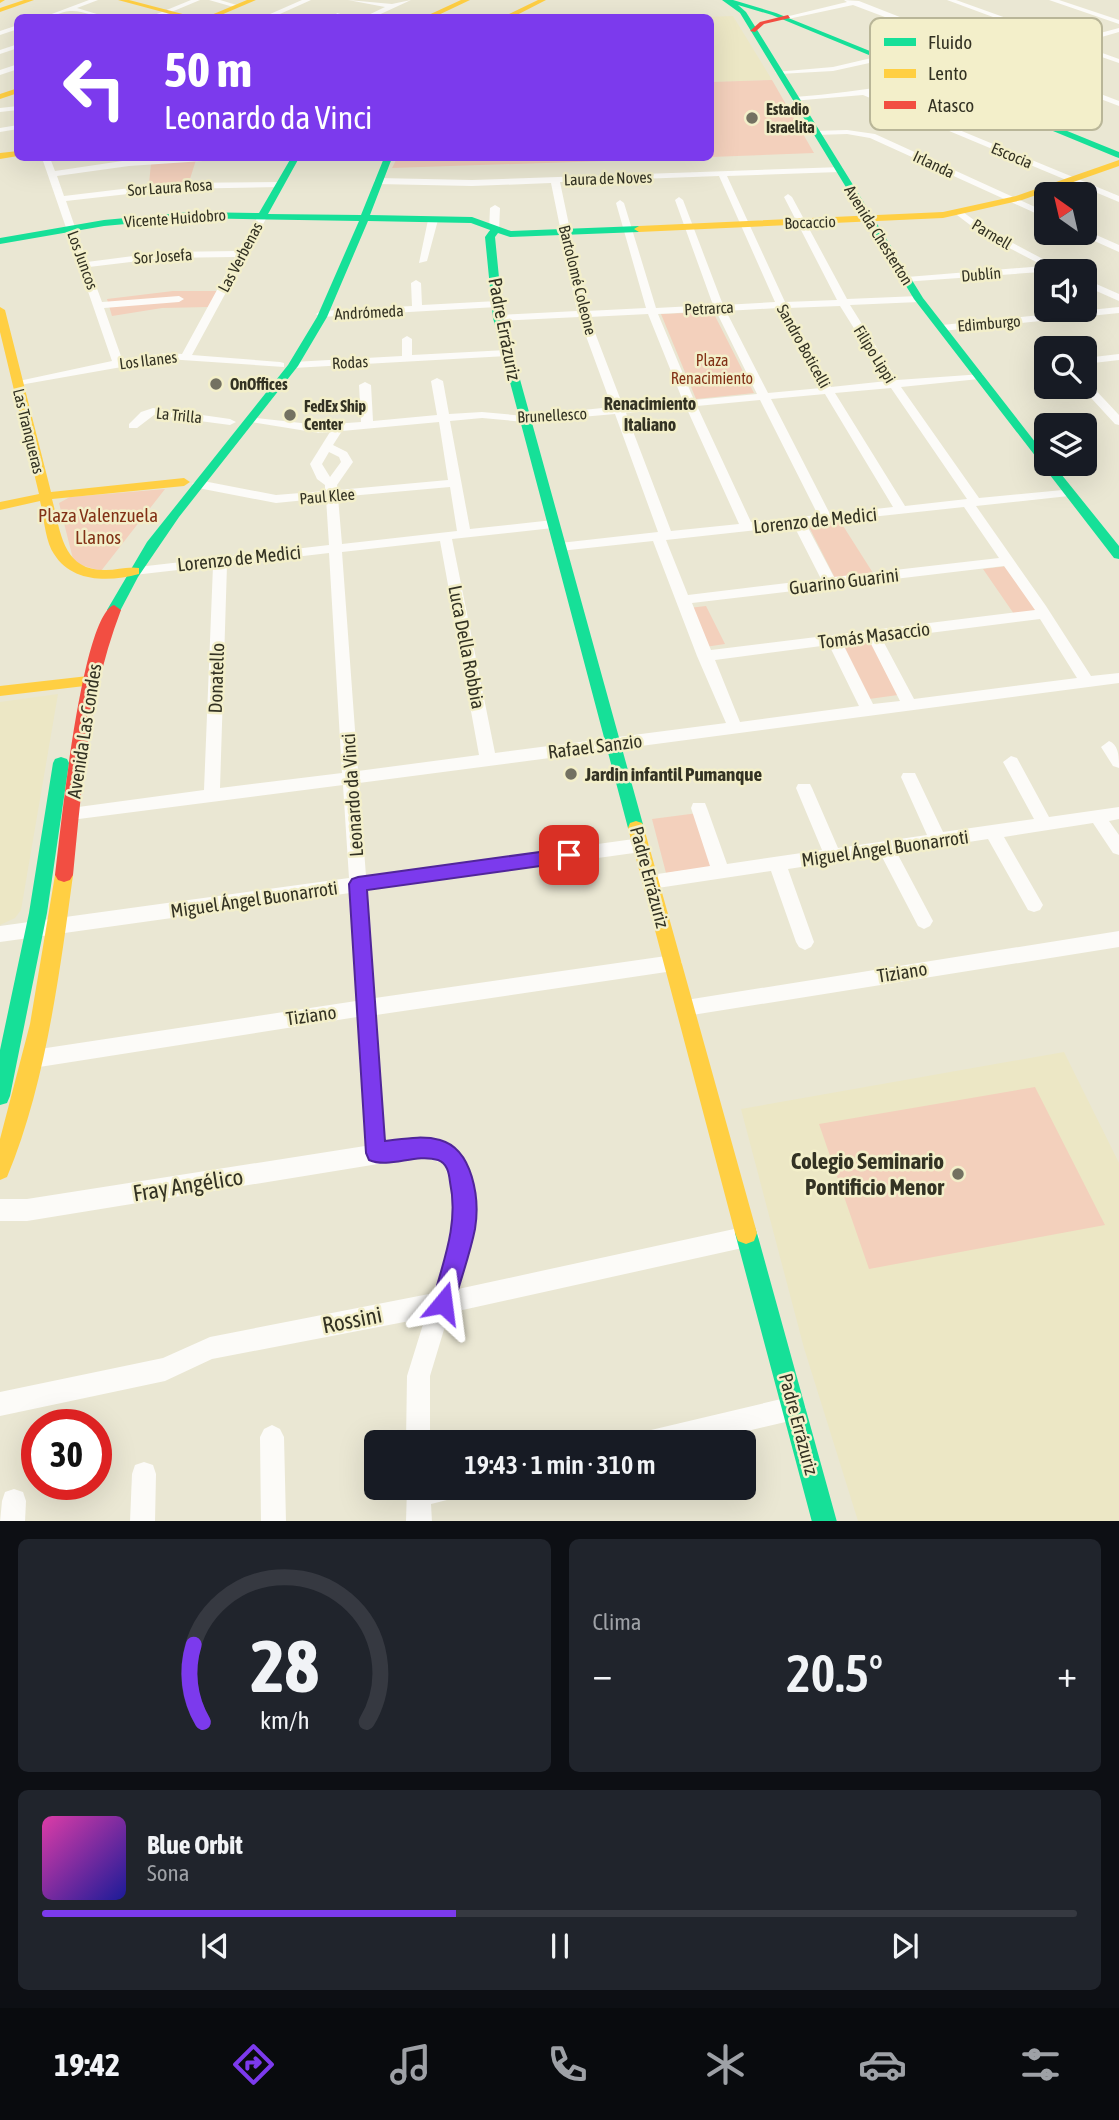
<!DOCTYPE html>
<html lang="es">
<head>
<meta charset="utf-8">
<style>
  body { margin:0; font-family:"Asap Condensed",sans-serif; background:#20242c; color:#f1f3f6; height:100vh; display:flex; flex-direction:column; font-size:26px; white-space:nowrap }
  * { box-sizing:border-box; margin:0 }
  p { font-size:23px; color:#9ea1a6 }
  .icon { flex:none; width:38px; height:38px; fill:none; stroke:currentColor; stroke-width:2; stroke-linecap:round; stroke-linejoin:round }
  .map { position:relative; height:1521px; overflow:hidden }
  .sheet { display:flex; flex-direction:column; gap:18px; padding:18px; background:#0d0f14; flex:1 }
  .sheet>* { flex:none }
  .guide { position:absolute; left:14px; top:14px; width:700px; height:147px; border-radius:10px; box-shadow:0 7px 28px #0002; background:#7c3aed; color:#fff; overflow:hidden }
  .needle { width:46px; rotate:326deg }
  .fabs { position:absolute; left:1034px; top:182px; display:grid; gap:14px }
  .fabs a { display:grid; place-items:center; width:63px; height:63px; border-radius:10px; background:#171b24; box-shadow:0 7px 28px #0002; font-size:35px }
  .speed { position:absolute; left:21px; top:1409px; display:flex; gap:14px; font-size:35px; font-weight:700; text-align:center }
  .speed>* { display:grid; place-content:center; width:91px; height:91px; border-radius:50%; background:#171b24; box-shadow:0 7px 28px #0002; line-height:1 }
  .speed .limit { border:10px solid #d22; background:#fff; color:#111 }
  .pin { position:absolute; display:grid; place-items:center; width:60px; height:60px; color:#fff; margin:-30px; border-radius:14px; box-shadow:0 4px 10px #0006 }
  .me { position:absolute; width:77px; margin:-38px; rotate:16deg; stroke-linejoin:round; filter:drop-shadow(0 0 5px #0008) }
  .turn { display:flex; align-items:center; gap:24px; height:147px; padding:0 35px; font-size:32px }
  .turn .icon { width:91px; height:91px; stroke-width:2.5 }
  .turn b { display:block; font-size:49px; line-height:60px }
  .big { font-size:52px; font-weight:600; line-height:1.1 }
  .sheet .widget { flex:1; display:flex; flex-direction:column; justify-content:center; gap:10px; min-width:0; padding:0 24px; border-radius:10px; background:#20242c }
  .sheet .dial { align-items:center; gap:0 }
  .dial svg { height:182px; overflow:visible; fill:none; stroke:#363941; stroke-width:7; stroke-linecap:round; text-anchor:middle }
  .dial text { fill:#f1f3f6; stroke:none }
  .song { display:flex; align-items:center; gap:21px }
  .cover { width:84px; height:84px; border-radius:10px; background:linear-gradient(135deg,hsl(320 70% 55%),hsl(240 70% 35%)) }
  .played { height:7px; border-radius:4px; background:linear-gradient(90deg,#7c3aed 40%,#363941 40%) }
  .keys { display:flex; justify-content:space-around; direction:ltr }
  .heat { display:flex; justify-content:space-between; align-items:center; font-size:38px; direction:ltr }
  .sheet .tiles { flex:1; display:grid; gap:18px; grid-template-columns:1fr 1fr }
  .widget:last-child { grid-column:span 2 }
  .trip { position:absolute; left:364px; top:1430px; width:392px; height:70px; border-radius:10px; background:#171b24; box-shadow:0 7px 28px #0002; font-weight:600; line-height:70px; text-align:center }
  .dock { display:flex; height:112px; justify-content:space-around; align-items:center; background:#090b0e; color:#9ea1a6 }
  .dock .icon { width:49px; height:49px }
  .dock .selected { color:#7c3aed }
  .dock b { font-size:32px; color:#f1f3f6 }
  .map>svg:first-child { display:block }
</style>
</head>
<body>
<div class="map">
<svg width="1119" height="1522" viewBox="0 0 1119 1522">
  <rect width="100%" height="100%" fill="#eae7d3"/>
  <path fill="#ece7c5" d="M733,16L772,80L711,82L710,18H682Z
    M58,694L21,910L15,918L0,925V702Z
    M1064,1052L1119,1163V1521H858L804,1348L741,1109Z"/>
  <path fill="#f3d0bc" d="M772,80L814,153L711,157V82Z
    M397,158H695L392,168Z
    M196,160L189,182L149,184L151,163Z
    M173,291H217L209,307L162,308L112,316L107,299Z
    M713,312L754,393L696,399L661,314Z
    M165,489L101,571L74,563L59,503L70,497Z
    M840,521L873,573L835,578L807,523Z
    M1008,566L1038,612L1014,614L983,569Z
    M706,606L725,644L705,647L689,608Z
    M871,642L898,695L869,699L843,646Z
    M698,813L715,866L666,873L652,819Z
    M1035,1087L1105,1225L869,1269L819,1124Z"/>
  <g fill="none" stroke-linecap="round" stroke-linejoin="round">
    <path fill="#fcfbf8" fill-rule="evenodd" d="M89,0H98L77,8L110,18C97,18 82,10 70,11C59,12 52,18 41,18Z
      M191,0H200L157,18H147Z
      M209,0H220L240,6L237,8Z
      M302,0H311L271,18H261Z
      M348,0L392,4L411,0L372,18H362L385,7Z
      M844,0L859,1L1007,59L1063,43L947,0H956L1070,41L1119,28V32L1077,44L1119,59V63L1070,46L1014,61L1119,101V106L1006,63L872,94L1119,196V202L863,95L792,101L795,97C865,92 932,79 999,61L912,27L887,32V30L906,25L853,5L788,19L785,17L847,2Z
      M1049,0H1059L1119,20V24Z
      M337,13L350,17L351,18L335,16Z
      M18,25V29L0,35V31Z
      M18,44V48L0,54V50Z
      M880,56L883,60L833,71L779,74L775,72L833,67Z
      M18,64V69L0,75V70Z
      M18,106V110L0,112V108Z
      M18,125V129L0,132V128Z
      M847,130L875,134L1046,212V218L870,138L847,134L816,135L812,133L816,131Z
      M42,158H50L55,171L129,160L207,158L203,161L129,166L57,176L64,196L172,183L282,182V186L279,187L172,189L66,201L87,262L164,252L238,251L260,213H266L268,215L192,355L280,362L284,363V367L167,359L14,386V382L112,361ZM235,257L182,354L167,353L122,359L104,308L179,302L184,299L179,296L102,302L89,267L164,258Z
      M842,167L843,169L839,172L727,176L785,302L837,300L784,197L788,194L792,197L847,299L919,296L924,299L919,302L850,305L897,380L983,374V378L979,379L901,387L979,498L1073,489V495L1069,496L976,506L1046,606L1091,676L1119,673V683L359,783L366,876L641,838L647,840L649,845L647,850L641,852L367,890L375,998L673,955L679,957L682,963L679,969L673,971L376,1015L385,1143L421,1137L457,1148C484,1205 478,1230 458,1289L748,1226L756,1229L759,1237L756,1245L449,1313L430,1376V1442H406L407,1376L425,1318L212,1359L165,1381L0,1416V1392L163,1358L210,1337L434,1293C451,1250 463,1207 443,1163L421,1157L27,1221H0V1199H27L365,1146L357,1017L33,1068L26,1065L23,1059L26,1053L33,1050L356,1001L350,893L0,942V926L349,878L343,785L71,820L65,819L63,814L65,809L71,808L204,790L213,566L134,575L129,574V568L329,545L326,498L276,503L198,488L192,484L198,480L276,495L325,491V485L317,479L310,464L330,432L319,433L251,422L247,421V417L319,425L361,422L359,385L365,382L371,385L373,421L437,415L431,381L437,378L443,381L449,414L482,412L525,416L612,407L579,317L498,321L493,318L498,315L577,311L551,183L472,186L378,184L374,181L378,178L472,180ZM719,176L775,302L723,305L683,200L679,197L675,200L713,305L656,308L624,203L620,200L616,203L646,308L587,311L560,182ZM840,306L887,381L831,387L788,308ZM778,308L820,387L821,388L768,393L726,311ZM716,311L757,394L694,400L658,314ZM648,314L683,401L623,406L589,317ZM891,388L967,499L905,506L835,393ZM825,394L893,507L830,514L771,399ZM760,400L818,515L751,522L697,406ZM686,407L739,524L671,531L626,413ZM615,414L658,532L560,543L553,547L560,551L653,541L697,656L726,723L495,753L452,539L553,528L559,524L553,520L470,529L450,421L482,418L525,422ZM439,422L448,480L338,490L337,485L353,462L347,452L333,445L342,431ZM329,452L339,457L341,462L330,477L322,464ZM450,487L457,531L342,544L338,497ZM964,507L999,558L834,577L806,524ZM794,526L821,579L688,595L666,540ZM440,541L479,755L358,771L342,552ZM329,553L342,773L220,788L227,565ZM1004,566L1035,610L711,650L692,603ZM1040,619L1077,678L914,699L882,639ZM869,640L900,701L873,704L843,644ZM829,645L859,706L740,722L715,660Z
      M495,205L500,208L499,231L494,234L489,231L490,208Z
      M960,210L988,230L1060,268L1055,271L903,282L902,280L907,277L1044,266L982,234L957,215L955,213Z
      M433,217L438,220L427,261L419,263L428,220Z
      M1085,230L1119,245V252L1081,235L1080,233H1085Z
      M1085,279L1119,294V301L1085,286Z
      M416,280L421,283L422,305L497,301L502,304L497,307L321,317L316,314L321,311L412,306L411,283Z
      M1119,307V313L942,331L937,328L942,325Z
      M407,336L412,339V355L507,350L512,353L507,356L293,368L288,365L293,362L402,356V339Z
      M1119,354V360L1085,364V358Z
      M1085,382L1089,383L1119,415V425L1115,424L1081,387H1085Z
      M153,408L230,419L236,422L230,425L154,415L137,428H129V424L141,412Z
      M1109,741C1119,745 1119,757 1119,768L1113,766L1101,747Z
      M1011,756L1017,758L1049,817L1119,807V819L1109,821L1119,835V855L1113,853L1093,823L1004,837L1043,905L1040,910L1034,912L1028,910L988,839L897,853L933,921L930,926L924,929L918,926L881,855L788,869L814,942L811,947L805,950L799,947L796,942L771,871L651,889L645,887L642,882L645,877L651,875L710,866L691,808L693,803H705L707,808L727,864L822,850L796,788L798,784H810L812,788L838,848L927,835L901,777L903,773H915L943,832L1034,819L1003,762Z
      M1119,931V947L686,1016L679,1014L677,1008L679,1002L686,1000Z
      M794,1396L802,1400L806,1408L802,1416L794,1420L701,1442H639L643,1434L651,1430Z
      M272,1425L280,1429L284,1437L286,1522H261L260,1437L264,1429Z
      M144,1462L153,1465L156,1474L155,1522H130L132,1474L135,1465Z
      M407,1488H462L459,1497L431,1504L432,1522H406Z
      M14,1489L23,1492L26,1501L25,1522H0L2,1501L5,1492Z"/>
    <path fill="#16e098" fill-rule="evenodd" d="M722,0H733L776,13L1119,152V158L1116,157L772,15L738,5L746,12L923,298L1046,456V464H1053L1119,546V559L1114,558L914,299L740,13Z
      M291,158H299L268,214L361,215L384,158H392L370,215L472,217L511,231L639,226L644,229L639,232L510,237L498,233L495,237L503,318L644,828L642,833H630L628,828L493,318L485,237L490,230L471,223L368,221L327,317L298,366L179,517L138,577L119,613H109L107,610L147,542L288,365L317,317L359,221L191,218L104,226L0,244V238L104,220L191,212L259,213Z
      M61,757L67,759L69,763L47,913L10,1096L7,1103L0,1105V1050L29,913L53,763L55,759Z
      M746,1222L754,1225L757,1233L837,1522H812L735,1233L738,1225Z"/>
    <path fill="#ffcf43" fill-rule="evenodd" d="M0,0H5L0,3Z
      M24,0H34L0,12V8Z
      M118,0H129L198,18H185Z
      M247,0H256L214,18H204Z
      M461,0H470L432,18H422Z
      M538,0H546L511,18H501Z
      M18,88V93L0,99V94Z
      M18,151V156L0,159V153Z
      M1119,160V166L1022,200L943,218L639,232L634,229L639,226L943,212L1016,196Z
      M0,307L5,310L51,492L184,478L190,482L184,486L52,499C61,532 62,571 106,570C117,570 128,566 139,568V574C110,582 72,583 54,554C45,541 44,517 40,501L0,510V502L39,494L0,332Z
      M88,676L95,681L93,685L0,696V686Z
      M636,821L642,823L644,828L757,1233L754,1241L746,1244L738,1241L735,1233L628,828L630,823Z
      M64,868L70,870L73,875C60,972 45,1087 7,1177L0,1180V1139L30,1024L55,875L58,870Z"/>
    <path fill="#f24e42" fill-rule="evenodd" d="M788,15L790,18L764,24L755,32L750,31L760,22Z
      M114,605L121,610C88,696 82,785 73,875L70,880L64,882L58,880L55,875C60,837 81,616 114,605Z"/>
  </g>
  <path fill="#7c3aed" stroke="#51269a" stroke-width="2" d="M569,848L575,850L577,855L575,860L569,862L367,890L385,1141C403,1139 422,1135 440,1140C473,1149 480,1199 475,1229C470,1254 461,1279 454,1303L451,1311L443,1314L435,1311L432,1303C443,1262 459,1224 450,1182C449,1173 447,1163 438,1160C415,1153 390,1169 369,1160L366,1153L349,884L352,879L358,877Z"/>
  <g fill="#737161" stroke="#f3efca" stroke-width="2.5">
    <circle cx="752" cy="118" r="7"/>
    <circle cx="216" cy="384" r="7"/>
    <circle cx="290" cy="415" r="7"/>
    <circle cx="571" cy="774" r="7"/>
    <circle cx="958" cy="1174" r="7"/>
  </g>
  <g text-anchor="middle" stroke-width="5" stroke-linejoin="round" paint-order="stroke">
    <g font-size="16" font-weight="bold" fill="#333223" stroke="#f3efca" text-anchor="start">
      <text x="766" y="115">Estadio<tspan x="766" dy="18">Israelita</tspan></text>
      <text x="230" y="390">OnOffices</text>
      <text x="304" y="412">FedEx Ship<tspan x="304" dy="18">Center</tspan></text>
    </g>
    <g font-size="16" fill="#333223" stroke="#f3efca">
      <text transform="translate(1012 155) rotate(23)" y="6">Escocia</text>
      <text transform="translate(934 164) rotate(25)" y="6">Irlanda</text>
      <text transform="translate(608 178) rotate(-2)" y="6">Laura de Noves</text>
      <text transform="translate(170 187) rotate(-4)" y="6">Sor Laura Rosa</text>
      <text transform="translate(175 218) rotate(-4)" y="6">Vicente Huidobro</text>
      <text transform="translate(810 222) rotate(-2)" y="6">Bocaccio</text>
      <text transform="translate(992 234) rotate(31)" y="6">Parnell</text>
      <text transform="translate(879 235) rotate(58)" y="6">Avenida Chesterton</text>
      <text transform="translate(163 256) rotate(-4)" y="6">Sor Josefa</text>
      <text transform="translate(240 257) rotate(-62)" y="6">Las Verbenas</text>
      <text transform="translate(83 260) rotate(70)" y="6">Los Juncos</text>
      <text transform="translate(981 274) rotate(-5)" y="6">Dublín</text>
      <text transform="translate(578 280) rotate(76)" y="6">Bartolomé Coleone</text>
      <text transform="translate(709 308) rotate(-3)" y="6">Petrarca</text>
      <text transform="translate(369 312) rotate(-3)" y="6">Andrómeda</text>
      <text transform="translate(989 323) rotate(-5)" y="6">Edimburgo</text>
      <text transform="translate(804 346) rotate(61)" y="6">Sandro Boticelli</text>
      <text transform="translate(875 354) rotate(58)" y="6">Filipo Lippi</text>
      <text transform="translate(148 360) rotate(-7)" y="6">Los Ilanes</text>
      <text transform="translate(350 362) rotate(-3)" y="6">Rodas</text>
      <text transform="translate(179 415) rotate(6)" y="6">La Trilla</text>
      <text transform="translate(552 415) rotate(-3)" y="6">Brunellesco</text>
      <text transform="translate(29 431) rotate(76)" y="6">Las Tranqueras</text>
      <text transform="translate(327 496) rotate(-5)" y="6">Paul Klee</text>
    </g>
    <g font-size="16" fill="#823116" stroke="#f3efca">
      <text x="712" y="366">Plaza<tspan x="712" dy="18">Renacimiento</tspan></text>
    </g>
    <g font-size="18" font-weight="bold" fill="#333223" stroke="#f3efca">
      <text x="650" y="410">Renacimiento<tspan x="650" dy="21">Italiano</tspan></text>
    </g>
    <g font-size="19" fill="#333223" stroke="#f3efca">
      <text transform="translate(505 329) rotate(79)" y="7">Padre Errázuriz</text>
      <text transform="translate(815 520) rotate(-6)" y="7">Lorenzo de Medici</text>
      <text transform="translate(239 558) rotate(-6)" y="7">Lorenzo de Medici</text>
      <text transform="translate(844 581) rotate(-7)" y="7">Guarino Guarini</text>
      <text transform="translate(874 635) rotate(-7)" y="7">Tomás Masaccio</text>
      <text transform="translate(467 647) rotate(79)" y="7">Luca Della Robbia</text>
      <text transform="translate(216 678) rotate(-88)" y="7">Donatello</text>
      <text transform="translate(84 731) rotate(-81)" y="7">Avenida Las Condes</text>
      <text transform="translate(595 746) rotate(-7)" y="7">Rafael Sanzio</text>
      <text transform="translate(352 795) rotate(-94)" y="7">Leonardo da Vinci</text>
      <text transform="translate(885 848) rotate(-8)" y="7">Miguel Ángel Buonarroti</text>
      <text transform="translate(650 877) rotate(75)" y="7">Padre Errázuriz</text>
      <text transform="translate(254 899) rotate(-8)" y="7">Miguel Ángel Buonarroti</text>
      <text transform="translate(902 972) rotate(-9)" y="7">Tiziano</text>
      <text transform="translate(311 1015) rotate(-8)" y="7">Tiziano</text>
      <text transform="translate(799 1424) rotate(75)" y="7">Padre Errázuriz</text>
    </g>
    <g font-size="19" fill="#823116" stroke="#f3efca">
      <text x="98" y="522">Plaza Valenzuela<tspan x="98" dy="22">Llanos</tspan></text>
    </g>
    <g font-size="19" font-weight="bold" fill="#333223" stroke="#f3efca" text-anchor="start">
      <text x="585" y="781">Jardin infantil Pumanque</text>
    </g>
    <g font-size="23" font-weight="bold" fill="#333223" stroke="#f3efca" text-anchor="end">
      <text x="944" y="1169">Colegio Seminario<tspan x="944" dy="26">Pontificio Menor</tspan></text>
    </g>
    <g font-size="23" fill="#333223" stroke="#f3efca">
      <text transform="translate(188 1185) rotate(-9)" y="8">Fray Angélico</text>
      <text transform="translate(352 1320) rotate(-11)" y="8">Rossini</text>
    </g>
  </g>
  <rect x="870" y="18" width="232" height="112" rx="10" fill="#f3efca" stroke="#b9b698" stroke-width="2"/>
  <rect x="884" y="38" width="32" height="8" fill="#16e098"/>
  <rect x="884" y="69" width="32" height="9" fill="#ffcf43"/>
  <rect x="884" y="101" width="32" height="8" fill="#f24e42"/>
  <g font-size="19" fill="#333223">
    <text x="928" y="49">Fluido</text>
    <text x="928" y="80">Lento</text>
    <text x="928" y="112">Atasco</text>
  </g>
</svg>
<div class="fabs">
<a><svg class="needle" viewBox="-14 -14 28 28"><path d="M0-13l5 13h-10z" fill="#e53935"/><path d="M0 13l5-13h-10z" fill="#9ea1a6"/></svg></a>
<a><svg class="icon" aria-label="sound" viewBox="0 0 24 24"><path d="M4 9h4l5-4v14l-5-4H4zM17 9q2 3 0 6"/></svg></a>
<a><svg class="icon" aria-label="search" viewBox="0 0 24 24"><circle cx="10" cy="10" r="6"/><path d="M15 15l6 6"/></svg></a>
<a><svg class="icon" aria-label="layers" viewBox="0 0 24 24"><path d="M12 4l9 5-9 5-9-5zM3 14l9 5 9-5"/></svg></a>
</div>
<div class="speed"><div class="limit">30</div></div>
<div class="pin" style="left:569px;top:855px;background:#d93025"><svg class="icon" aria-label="arrive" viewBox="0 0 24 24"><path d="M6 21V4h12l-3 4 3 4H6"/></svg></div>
<svg class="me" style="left:443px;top:1303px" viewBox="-20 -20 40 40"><path d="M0-17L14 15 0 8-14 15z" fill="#7c3aed" stroke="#fff" stroke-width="4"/></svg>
<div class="trip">19:43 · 1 min · 310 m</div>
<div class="guide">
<div class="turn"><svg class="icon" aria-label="left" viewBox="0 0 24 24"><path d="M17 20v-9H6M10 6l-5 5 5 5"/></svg><div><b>50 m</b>Leonardo da Vinci</div></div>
</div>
</div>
<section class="sheet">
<div class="tiles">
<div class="widget dial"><svg viewBox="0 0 100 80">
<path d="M14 69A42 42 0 1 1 86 69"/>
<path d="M14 69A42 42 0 0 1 10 35" stroke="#7c3aed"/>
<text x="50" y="56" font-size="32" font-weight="700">28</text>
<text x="50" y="72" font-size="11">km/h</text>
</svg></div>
<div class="widget"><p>Clima</p>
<div class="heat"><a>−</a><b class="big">20.5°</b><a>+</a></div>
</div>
<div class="widget">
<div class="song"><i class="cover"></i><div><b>Blue Orbit</b><p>Sona</p></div></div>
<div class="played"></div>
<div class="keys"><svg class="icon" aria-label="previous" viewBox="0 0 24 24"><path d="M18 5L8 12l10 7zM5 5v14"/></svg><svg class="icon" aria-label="pause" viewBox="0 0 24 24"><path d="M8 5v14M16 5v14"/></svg><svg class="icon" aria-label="next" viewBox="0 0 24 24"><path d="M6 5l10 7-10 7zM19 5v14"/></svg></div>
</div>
</div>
</section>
<nav class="dock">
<b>19:42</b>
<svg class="icon selected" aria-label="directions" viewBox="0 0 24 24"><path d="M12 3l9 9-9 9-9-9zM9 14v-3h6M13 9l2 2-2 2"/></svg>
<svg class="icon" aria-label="music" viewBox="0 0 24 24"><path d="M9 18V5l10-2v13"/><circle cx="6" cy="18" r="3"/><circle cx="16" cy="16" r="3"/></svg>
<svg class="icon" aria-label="phone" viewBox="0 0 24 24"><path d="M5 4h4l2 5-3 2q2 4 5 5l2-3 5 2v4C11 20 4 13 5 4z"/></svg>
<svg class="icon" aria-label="climate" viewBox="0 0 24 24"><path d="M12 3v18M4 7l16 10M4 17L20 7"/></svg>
<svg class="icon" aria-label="car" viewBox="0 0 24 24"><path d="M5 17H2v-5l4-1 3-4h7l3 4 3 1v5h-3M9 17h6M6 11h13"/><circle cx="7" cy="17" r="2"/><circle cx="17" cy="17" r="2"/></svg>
<svg class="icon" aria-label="filters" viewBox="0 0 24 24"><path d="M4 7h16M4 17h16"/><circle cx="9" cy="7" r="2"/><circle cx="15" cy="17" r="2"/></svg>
</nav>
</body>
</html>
